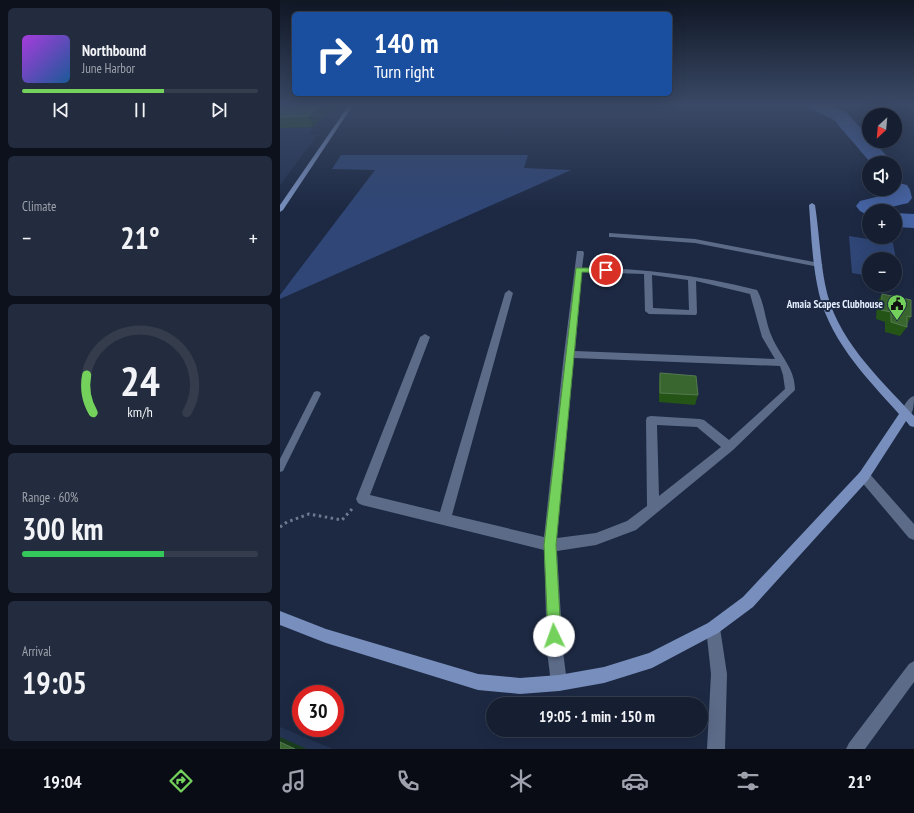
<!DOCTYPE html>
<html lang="en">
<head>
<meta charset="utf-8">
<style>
  body { margin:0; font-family:"PT Sans Narrow",sans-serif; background:#232c3e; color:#f1f3f6; height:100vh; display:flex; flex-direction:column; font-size:15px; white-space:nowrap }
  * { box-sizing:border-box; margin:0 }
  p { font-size:13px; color:#9ea2ac }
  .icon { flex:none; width:22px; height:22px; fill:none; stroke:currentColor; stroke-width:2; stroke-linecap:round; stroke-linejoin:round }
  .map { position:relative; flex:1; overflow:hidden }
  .sheet { display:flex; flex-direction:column; gap:8px; padding:8px; background:#0c111c; width:280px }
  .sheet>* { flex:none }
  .hud { position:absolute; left:12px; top:12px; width:380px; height:84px; border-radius:6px; box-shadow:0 4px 16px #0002,0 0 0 1px #353d4d; background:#1a4fa0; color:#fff; overflow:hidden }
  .needle { width:26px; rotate:206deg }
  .buttons { position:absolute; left:582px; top:108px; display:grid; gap:8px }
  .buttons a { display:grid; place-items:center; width:40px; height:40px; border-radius:50%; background:#161f32; box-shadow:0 4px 16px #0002,0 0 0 1px #353d4d; font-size:20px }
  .speed { position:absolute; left:12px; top:685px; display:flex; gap:8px; font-size:20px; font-weight:700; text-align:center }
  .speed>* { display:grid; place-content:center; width:52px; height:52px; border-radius:50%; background:#161f32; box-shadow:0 4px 16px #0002,0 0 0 1px #353d4d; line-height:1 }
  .speed .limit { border:6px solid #d22; background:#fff; color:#111 }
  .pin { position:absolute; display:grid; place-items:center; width:34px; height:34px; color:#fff; margin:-17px; border:2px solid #fff; border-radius:50%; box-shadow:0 1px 4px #0007 }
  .me { position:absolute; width:44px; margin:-22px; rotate:357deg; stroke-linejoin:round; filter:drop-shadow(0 0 3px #0008) }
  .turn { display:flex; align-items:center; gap:14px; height:84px; padding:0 16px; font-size:18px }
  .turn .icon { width:52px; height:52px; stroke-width:2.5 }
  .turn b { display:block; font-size:28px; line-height:34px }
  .big { font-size:30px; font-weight:700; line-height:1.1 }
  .sheet .card { flex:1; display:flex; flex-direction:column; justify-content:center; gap:6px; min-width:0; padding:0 14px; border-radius:6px; background:#232c3e }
  .sheet .dial { align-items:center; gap:0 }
  .dial svg { height:104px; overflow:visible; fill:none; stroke:#353d4d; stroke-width:7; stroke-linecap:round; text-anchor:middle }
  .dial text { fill:#f1f3f6; stroke:none }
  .song { display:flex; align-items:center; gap:12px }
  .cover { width:48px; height:48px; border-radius:6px; background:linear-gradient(135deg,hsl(280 70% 55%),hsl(210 70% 35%)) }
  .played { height:4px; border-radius:2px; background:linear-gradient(90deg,#74d25c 60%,#353d4d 60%) }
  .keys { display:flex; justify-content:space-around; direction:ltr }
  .heat { display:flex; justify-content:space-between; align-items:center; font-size:22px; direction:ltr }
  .charge { height:6px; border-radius:3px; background:linear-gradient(90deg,#34c759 60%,#353d4d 0) }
  .trip { position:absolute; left:206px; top:697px; width:222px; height:40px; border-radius:20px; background:#161f32; box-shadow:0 4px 16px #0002,0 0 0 1px #353d4d; font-weight:700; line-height:40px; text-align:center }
  .tabs { display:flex; height:64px; justify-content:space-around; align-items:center; background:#090c14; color:#9ea2ac }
  .tabs .icon { width:28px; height:28px }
  .tabs .current { color:#74d25c }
  .tabs b { font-size:18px; color:#f1f3f6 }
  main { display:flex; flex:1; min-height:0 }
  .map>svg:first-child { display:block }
</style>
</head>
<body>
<main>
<section class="sheet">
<div class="card">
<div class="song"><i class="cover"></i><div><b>Northbound</b><p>June Harbor</p></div></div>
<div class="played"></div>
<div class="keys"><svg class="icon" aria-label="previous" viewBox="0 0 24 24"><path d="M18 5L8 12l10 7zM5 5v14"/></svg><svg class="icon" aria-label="pause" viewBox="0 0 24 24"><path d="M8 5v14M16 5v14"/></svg><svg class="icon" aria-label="next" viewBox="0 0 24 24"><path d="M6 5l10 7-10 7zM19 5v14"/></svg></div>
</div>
<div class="card"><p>Climate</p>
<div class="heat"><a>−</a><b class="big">21°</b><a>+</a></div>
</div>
<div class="card dial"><svg viewBox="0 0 100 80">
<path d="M14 69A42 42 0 1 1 86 69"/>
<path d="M14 69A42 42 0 0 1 9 40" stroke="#74d25c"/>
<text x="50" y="56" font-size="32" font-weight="700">24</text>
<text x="50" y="72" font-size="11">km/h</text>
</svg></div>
<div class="card"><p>Range · 60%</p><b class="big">300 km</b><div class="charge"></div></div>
<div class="card"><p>Arrival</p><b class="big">19:05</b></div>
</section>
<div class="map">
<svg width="634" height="749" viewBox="0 0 634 749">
  <rect width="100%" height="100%" fill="#1d2943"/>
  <path fill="#243352" d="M0,105H34L12,128H33L28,135H37L0,185Z
    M0,727L53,749H0Z"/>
  <path fill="#2f4676" d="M61,155H248L244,168L291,170L0,299V295L95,170L52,169Z
    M569,236L613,243L620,281H615V259H589V276L572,273Z"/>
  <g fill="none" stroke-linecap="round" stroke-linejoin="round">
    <path fill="#4664a5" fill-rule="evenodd" d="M528,105H551L566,112L589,137V141H593L613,163H591L554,120L531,109Z
      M615,182L627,185L630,190L632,198L628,203L607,208L609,211H589V216L580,211L576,206L580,201L608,194L604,189H615Z
      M615,213L634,214V228L615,227Z"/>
    <path stroke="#6e798f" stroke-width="3" stroke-dasharray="2.5 3.5" stroke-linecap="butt" d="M0,527L7,522L29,514L62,520L72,509"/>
    <path fill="#5c6b88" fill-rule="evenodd" d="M37,391L40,392L41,394L3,471L0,472V459L34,392Z"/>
    <path fill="#5c6b88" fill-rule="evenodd" d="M329,233L415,239L539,263L543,265L539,267L415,243L332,237H329Z
      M297,251H303L304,253L302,268C363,268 418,275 477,290C485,304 485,322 492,337C500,356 515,368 515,390L453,450L356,530L316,545L277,551L283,651L287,683L285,689L279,691L273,689L271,683L267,651L264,550L82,505L78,503L76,499L140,337L145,334L150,337L90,495L160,512L225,293L229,290L233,293L172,515L264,537L284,354ZM302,272L364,274L365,311L369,314L416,315L417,313L416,281L470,294L482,337L495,359L295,351ZM372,275L408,280L409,310L373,308ZM294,358L500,366L503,375L505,389L449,440L424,420L420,419L371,416L367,417L366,420L367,506L347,521L316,533L277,538ZM377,425L417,427L441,447L379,496Z
      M634,396C634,404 634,421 621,417L620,414C623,408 627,398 634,396Z
      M584,471L588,472L634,524V540L629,538L580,480L578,476L580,472Z
      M433,621L438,623L440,628L447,674L445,749H427L431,674L426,628L428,623Z
      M634,661V682L585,749H566L569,743L629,664Z"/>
    <path fill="#788fbd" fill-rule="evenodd" d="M69,105H73L3,210L0,212V205Z
      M532,203L535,205C539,231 540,258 545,284C555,338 598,377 634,416V427L630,426L626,421L588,480L473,607L438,633L372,668L324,683L279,691L240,694L198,690L46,643L0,625V611L46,629L198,674L240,678L279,675L324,667L369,653L428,623L463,597L580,472L619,414C585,376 546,337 537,284C532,258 531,231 529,205Z"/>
  </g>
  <path fill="#245416" d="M0,105H54L33,127L0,128Z
    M602,294L631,317L627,324V327L620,336L605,332V322L596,319L597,303Z
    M380,373L418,395L415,405L379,402V383Z"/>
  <path fill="#193c1e" d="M40,105H54L33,127L29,116Z
    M0,737L27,749H15L0,742Z"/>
  <path fill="#39652f" stroke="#547a4f" d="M0,105H40L29,116L0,117Z
    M602,294L631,300V317L627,316V327L611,322V312L601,310Z
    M380,373L416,376L418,395L380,393Z
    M0,742L15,749H0Z"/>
  <linearGradient id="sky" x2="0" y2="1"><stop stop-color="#101725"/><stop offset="0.5" stop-color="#3a4966"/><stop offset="1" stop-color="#3a4966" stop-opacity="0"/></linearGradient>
  <rect width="634" height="210" fill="url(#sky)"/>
  <path fill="#74d25c" stroke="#4b883c" d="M296,268H326L330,270L326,273L302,272L276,545L281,636L279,641L274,643L270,641L268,636L264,545Z"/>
  <defs>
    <g id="civic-pin" transform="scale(1)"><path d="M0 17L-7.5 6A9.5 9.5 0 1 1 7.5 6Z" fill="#74d25c" stroke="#1d2943"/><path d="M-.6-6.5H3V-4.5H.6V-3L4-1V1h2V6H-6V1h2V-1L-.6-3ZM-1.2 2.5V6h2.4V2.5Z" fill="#111"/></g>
  </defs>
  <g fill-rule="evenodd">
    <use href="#civic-pin" x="617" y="304"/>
  </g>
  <g text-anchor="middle" stroke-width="4" stroke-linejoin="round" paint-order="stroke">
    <g font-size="11" font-weight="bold" fill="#e4edfd" stroke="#1d2943" text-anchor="end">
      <text x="603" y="308">Amaia Scapes Clubhouse</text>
    </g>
  </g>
</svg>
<div class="buttons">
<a><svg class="needle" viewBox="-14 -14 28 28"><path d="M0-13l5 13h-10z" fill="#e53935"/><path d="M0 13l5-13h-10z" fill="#9ea2ac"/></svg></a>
<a><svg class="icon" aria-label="sound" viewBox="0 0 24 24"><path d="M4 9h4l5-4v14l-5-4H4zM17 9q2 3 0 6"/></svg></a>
<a>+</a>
<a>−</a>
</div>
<div class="speed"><div class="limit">30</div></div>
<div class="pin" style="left:326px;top:270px;background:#d93025"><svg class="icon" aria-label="arrive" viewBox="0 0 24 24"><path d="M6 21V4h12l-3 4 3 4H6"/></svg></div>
<svg class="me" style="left:274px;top:636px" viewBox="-20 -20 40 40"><circle r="19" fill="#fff"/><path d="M0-13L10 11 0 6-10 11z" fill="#74d25c"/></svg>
<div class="trip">19:05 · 1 min · 150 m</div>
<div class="hud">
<div class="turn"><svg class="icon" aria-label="right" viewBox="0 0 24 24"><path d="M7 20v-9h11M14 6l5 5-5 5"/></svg><div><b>140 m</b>Turn right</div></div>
</div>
</div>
</main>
<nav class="tabs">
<b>19:04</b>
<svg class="icon current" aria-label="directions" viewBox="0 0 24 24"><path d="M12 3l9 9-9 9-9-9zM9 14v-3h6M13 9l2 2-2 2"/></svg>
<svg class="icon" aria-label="music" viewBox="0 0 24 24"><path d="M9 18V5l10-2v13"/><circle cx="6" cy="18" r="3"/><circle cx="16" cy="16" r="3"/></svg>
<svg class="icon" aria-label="phone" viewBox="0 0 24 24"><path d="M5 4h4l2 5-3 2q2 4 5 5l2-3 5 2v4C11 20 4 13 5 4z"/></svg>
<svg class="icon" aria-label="climate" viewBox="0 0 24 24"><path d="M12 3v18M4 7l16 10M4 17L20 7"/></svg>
<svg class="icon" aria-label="car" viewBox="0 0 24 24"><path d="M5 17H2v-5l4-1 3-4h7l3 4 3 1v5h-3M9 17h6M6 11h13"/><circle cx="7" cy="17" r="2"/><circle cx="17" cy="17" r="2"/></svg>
<svg class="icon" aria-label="filters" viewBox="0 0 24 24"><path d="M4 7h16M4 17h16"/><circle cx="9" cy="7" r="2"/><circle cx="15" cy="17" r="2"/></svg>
<b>21°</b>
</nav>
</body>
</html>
